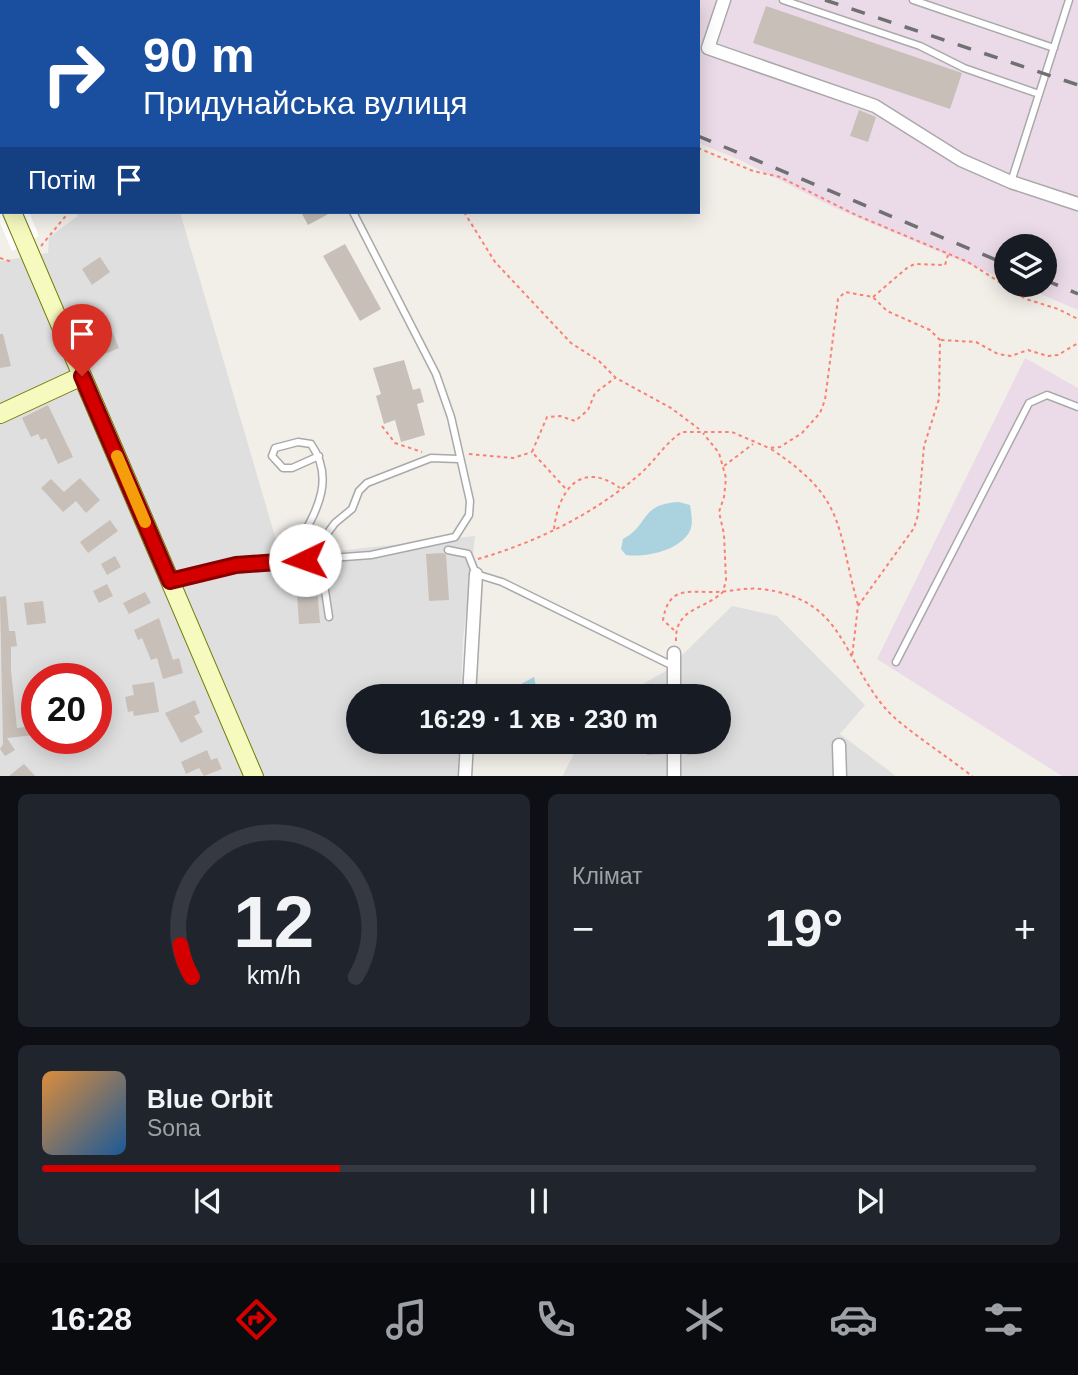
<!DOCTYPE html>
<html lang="uk">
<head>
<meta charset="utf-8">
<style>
  body { margin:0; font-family:Arial,sans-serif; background:#20242c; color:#f1f3f6; height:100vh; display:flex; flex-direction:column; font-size:26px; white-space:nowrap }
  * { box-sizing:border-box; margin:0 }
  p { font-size:23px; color:#9ea1a6 }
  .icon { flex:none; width:38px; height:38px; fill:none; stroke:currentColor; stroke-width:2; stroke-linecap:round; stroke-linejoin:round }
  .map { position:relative; height:776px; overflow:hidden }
  .sheet { display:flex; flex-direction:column; gap:18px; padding:18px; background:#0d0f14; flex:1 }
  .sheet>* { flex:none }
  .top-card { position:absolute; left:0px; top:0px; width:700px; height:214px; box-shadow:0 4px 18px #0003; background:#1a4fa0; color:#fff; overflow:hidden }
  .fabs { position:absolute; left:994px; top:234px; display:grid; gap:14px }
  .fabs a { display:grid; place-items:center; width:63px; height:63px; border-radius:50%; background:#171b24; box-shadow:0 4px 18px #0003; font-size:35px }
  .speed { position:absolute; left:21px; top:663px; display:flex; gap:14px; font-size:35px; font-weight:700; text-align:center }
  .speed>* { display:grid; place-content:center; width:91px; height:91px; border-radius:50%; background:#171b24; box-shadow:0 4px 18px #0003; line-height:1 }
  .speed .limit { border:10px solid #d22; background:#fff; color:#111 }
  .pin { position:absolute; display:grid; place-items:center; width:60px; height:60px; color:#fff; margin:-72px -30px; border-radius:50% 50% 50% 0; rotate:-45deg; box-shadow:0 0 7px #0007 }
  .pin .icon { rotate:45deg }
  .me { position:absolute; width:77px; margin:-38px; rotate:267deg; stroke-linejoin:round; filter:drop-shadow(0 0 5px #0008) }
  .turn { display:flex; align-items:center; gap:24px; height:147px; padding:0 28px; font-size:32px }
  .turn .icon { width:91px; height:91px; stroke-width:2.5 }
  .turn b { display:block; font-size:49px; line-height:60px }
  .then { display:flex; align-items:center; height:66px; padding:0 28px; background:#0003; gap:14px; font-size:26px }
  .big { font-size:52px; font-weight:600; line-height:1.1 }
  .sheet .tile { flex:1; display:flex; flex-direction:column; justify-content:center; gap:10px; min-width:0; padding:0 24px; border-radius:10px; background:#20242c }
  .sheet .dial { align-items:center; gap:0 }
  .dial svg { height:182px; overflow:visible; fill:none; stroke:#363941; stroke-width:7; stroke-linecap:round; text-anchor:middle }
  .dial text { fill:#f1f3f6; stroke:none }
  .song { display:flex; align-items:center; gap:21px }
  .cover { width:84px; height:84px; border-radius:10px; background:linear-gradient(135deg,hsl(30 70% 55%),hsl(210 70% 35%)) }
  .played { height:7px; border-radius:4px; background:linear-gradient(90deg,#d40000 30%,#363941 30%) }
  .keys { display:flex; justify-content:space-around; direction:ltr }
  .heat { display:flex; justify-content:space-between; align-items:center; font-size:38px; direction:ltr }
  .sheet .tiles { flex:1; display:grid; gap:18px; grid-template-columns:1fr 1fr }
  .tile:last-child { grid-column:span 2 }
  .trip { position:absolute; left:346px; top:684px; width:385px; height:70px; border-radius:35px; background:#171b24; box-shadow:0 4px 18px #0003; font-weight:600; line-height:70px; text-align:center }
  .menu { display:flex; height:112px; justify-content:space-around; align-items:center; background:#090b0e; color:#9ea1a6 }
  .menu .icon { width:49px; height:49px }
  .menu .active { color:#d40000 }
  .menu b { font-size:32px; color:#f1f3f6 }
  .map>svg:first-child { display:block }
</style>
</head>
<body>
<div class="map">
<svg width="1078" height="777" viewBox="0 0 1078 777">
  <rect width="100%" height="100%" fill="#f2efe9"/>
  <path fill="#e0dfdf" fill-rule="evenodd" d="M76,212H180L281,557L475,536L463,639L461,696H359V742H459L458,776L0,777V261L48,253L49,237L78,216ZM37,679H96V738H37Z
    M732,606L777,616L865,705L840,734L896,776L562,777L580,742H719V696H621L666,671Z"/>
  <path fill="#ebdbe8" d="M96,0H254L250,2Z
    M418,0H1078V310L1019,285H1045V247H1006V280L835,208L740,160L698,143V2Z
    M1025,358L1078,388V776H1062L877,659Z"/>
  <path fill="#aad3df" d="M679,502L690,505C691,512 693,521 691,528C684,550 645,558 626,555L621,549L623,539C650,525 639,504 679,502Z
    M534,677L538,696H516L521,684Z
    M524,742H557V744L543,753Z"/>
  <path fill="#fff" d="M2,163V212H29L39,236L12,251L0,223Z"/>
  <path fill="#c7bfb8" d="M766,6L962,73L950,109L753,43Z
    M859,110L876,117L868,142L850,136Z
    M301,212H332L308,225Z
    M345,244L381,309L360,321L323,256Z
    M100,257L110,272L92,285L82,269Z
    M111,329L119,348L98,357L90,337Z
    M0,334H3L11,366L0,368Z
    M404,360L413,390L420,388L424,402L417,404L425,435L401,442L395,420L384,424L376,396L381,394L373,368Z
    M48,405L73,457L58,464L46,438L41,440L38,434L31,437L22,418Z
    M80,478L100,500L86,513L76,501L63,512L41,488L51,479L64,492Z
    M110,520L118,531L88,553L80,542Z
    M443,553L446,555L449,600L429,601L426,554Z
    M115,556L121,567L107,575L101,564Z
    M316,576L320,623L299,624L296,578Z
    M107,584L113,596L99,603L93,591Z
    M145,592L151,603L129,614L123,603Z
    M6,596L9,631H15L17,646L11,647V670L17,728L33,726L34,735L7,738L15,750L5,756L0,749L3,744L0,597Z
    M43,601L46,623L27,625L24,603Z
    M159,618L173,660L179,658L183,673L163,679L157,658L151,660L142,638L138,640L134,630Z
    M154,682L159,712L134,716L133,711L128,712L125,697L134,695L132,685Z
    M195,700L200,713L194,716L203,732L181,743L165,713Z
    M647,742H662L663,754L647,755Z
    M686,742H701L702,754L687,755Z
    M207,750L211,760L217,758L222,769L204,776L199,768L186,774L181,762Z
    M24,764L35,776H9Z"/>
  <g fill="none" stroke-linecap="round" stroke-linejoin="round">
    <g stroke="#a9a9a9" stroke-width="9">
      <path id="lane" d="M173,0L175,2
        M783,0L920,46L964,68L1039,94
        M913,0L1054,48
        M1011,182L1069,0
        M448,550L468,554L476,574L502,582L673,666
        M290,560C308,522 340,486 311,444L298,442L275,448L272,456L283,468H292L319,456
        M172,580L236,565L371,555L455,537L469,515L470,501L451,417L436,374L353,212
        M329,617L319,551L321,542L335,523L352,509L359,491L367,483L431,458L458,459
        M896,662L1029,403L1047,395L1078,407"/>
    </g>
    <g stroke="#a9a9a9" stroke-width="15">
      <path id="street" d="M724,0L708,48L875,106L961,160L1011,182L1078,204
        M0,140L2,139
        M469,696L476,574
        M674,696V653
        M674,742V777
        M839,745L840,777
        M465,777L467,742"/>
    </g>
    <g stroke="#707d05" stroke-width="20">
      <path id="secondary" d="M0,183L2,187
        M12,212L254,777
        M0,414L82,376"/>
    </g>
    <path stroke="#fa8072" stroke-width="2" stroke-dasharray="3.5 3.5" stroke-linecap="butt" d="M698,148L753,171L780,177L856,215L968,262L1026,299L1058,309L1078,319
      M464,212L495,262L571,343L599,361L616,378L671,408L699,429
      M41,246L69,212
      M0,258L12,262
      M873,297L908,267L915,264L945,265L948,255
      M941,340L976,342L998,354L1011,356L1028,350L1048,356L1058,355L1078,343
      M382,426L395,443L422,452
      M771,449C847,499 836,527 858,605
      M469,454L513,458L532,452
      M724,466L753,444
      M565,488L532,452L547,417L560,416L575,421L588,410L595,393L615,378
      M554,529C558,492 580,459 620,488
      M478,559C537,542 594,514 640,474C655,461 665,443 682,432H732L769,448L780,447L802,433L820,413L825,400L838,299L845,292L873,297L887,311L930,330L940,340L939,399L924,446L918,515L914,528L858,606L852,657
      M674,630L663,620C668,591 681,591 708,592C726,593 743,587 761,589C844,599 840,654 885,708C902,728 950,758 973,777
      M676,641C675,608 702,611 723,592L726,580L724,534L719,512L724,497L726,478L719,453L703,433"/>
    <use href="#lane" stroke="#fff" stroke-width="6"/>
    <use href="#street" stroke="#fff" stroke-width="12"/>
    <use href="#secondary" stroke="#f7fabf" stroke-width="18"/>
    <path stroke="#707070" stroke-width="3.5" stroke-dasharray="14 14" stroke-linecap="butt" d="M825,0L1078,85
      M698,136L1006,264
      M0,208L2,207
      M1045,280L1078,294"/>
  </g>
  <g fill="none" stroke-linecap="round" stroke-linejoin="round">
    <g stroke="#8a0000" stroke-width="18">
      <path id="route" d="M82,376L170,581L236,565L305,560"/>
    </g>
    <use href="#route" stroke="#d40000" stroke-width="12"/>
    <path stroke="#f59e0b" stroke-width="12" d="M117,456L145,522"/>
  </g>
</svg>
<div class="fabs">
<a><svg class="icon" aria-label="layers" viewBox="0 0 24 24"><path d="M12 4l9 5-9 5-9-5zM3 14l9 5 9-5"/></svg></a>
</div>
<div class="speed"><div class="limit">20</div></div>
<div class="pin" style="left:82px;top:376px;background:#d93025"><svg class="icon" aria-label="arrive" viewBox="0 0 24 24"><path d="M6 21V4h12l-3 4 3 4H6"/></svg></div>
<svg class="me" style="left:305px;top:560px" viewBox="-20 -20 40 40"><circle r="19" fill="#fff"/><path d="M0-13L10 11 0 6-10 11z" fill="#d40000"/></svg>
<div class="trip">16:29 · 1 хв · 230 m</div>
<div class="top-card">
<div class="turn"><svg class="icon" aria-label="right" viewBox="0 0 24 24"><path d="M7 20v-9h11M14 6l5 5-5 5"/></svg><div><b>90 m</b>Придунайська вулиця</div></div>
<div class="then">Потім<svg class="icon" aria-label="arrive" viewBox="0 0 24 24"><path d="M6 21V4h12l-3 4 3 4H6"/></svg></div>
</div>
</div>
<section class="sheet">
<div class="tiles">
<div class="tile dial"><svg viewBox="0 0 100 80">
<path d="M14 69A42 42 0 1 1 86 69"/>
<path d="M14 69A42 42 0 0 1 9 55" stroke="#d40000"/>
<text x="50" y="56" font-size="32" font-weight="700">12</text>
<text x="50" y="72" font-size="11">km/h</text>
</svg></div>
<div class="tile"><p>Клімат</p>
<div class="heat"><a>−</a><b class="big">19°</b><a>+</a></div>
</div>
<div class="tile">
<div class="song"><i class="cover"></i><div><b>Blue Orbit</b><p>Sona</p></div></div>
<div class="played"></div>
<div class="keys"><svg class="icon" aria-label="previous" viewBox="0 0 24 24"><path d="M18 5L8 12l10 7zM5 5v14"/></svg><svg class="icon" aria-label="pause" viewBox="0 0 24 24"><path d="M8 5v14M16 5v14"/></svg><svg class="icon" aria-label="next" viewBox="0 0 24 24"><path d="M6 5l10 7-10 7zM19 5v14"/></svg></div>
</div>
</div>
</section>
<nav class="menu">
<b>16:28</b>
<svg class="icon active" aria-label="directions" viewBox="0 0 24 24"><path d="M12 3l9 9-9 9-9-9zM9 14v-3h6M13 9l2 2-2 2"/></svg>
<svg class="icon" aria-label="music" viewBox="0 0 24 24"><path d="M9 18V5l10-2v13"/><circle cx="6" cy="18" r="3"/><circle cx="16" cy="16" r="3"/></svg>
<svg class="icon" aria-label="phone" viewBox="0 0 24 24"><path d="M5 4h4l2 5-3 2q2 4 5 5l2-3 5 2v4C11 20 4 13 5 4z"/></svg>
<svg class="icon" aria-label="climate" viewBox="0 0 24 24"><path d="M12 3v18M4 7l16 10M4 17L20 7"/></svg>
<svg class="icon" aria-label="car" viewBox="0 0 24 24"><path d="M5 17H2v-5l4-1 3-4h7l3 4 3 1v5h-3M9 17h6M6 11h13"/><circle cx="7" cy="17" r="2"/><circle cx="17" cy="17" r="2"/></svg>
<svg class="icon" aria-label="filters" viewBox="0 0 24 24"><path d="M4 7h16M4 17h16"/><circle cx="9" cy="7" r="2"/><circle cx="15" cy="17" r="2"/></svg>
</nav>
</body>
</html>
